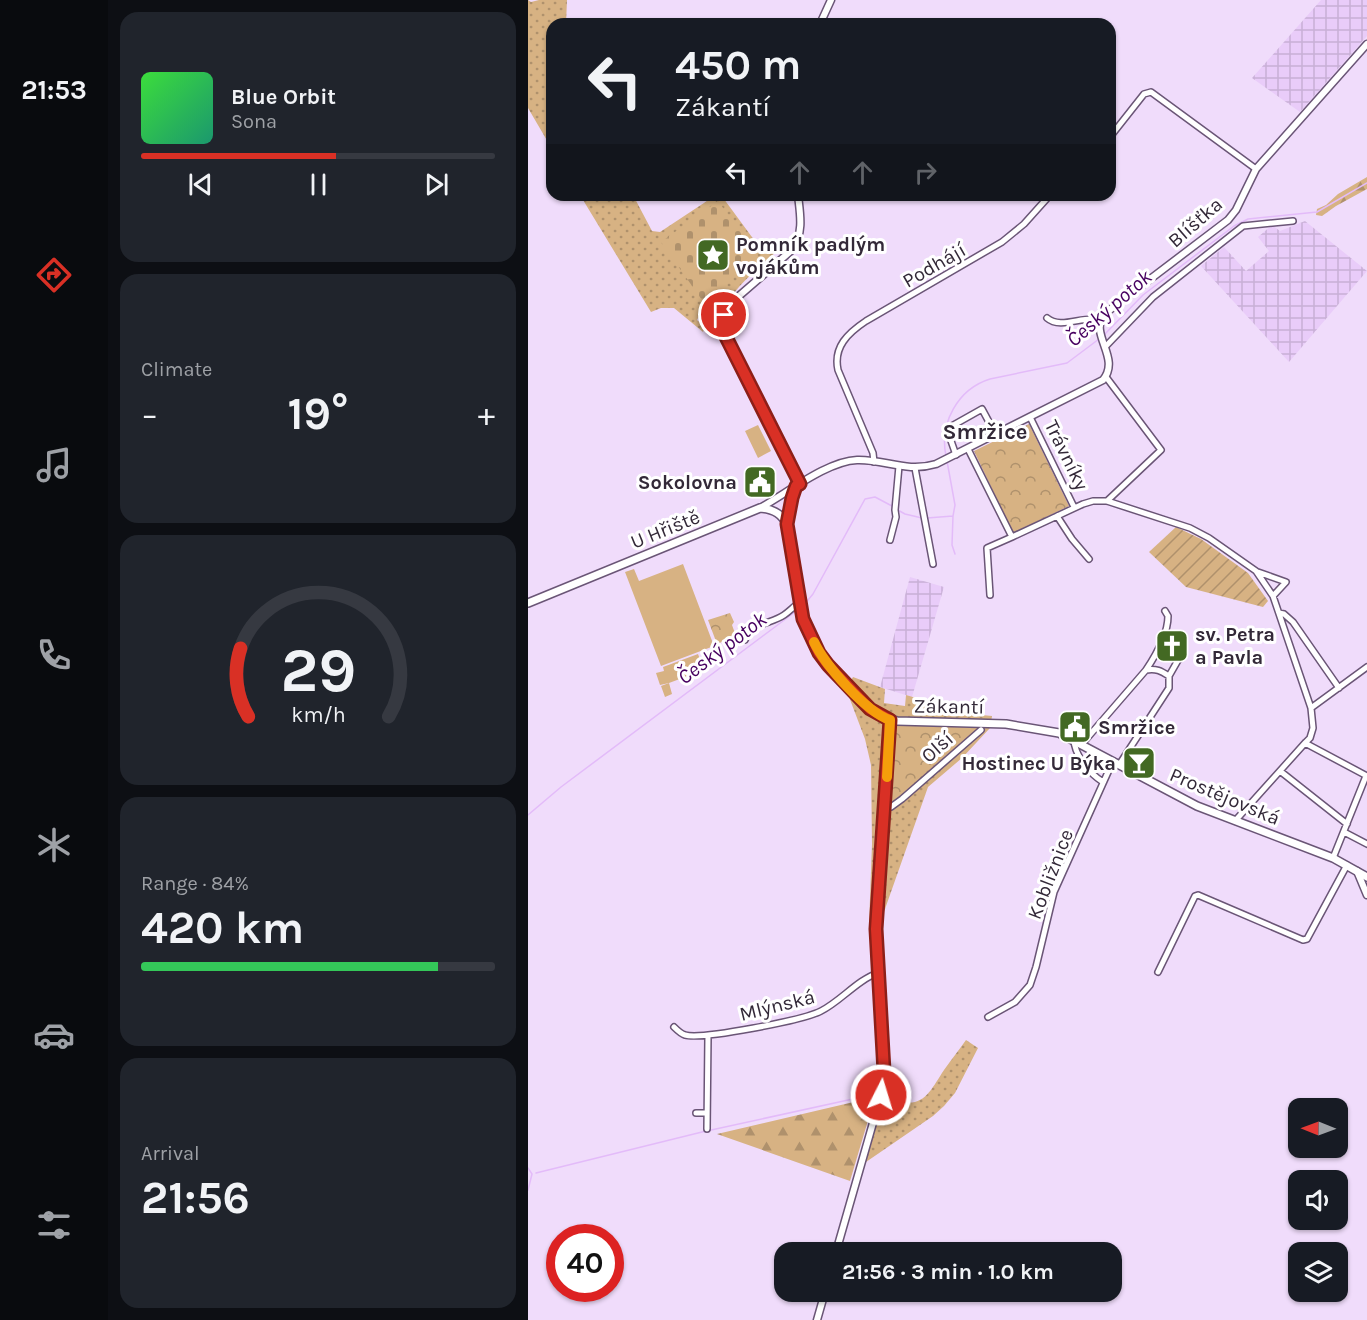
<!DOCTYPE html>
<html lang="en">
<head>
<meta charset="utf-8">
<style>
  body { margin:0; font-family:Karla,sans-serif; background:#20242c; color:#f1f3f6; height:100vh; display:flex; flex-direction:column; font-size:22px; white-space:nowrap }
  * { box-sizing:border-box; margin:0 }
  p { font-size:20px; color:#9ea1a6 }
  .icon { flex:none; width:33px; height:33px; fill:none; stroke:currentColor; stroke-width:2; stroke-linecap:round; stroke-linejoin:round }
  .map { position:relative; flex:1; overflow:hidden }
  .side { display:flex; flex-direction:column; gap:12px; padding:12px; background:#0d0f14; width:420px }
  .side>* { flex:none }
  .top-card { position:absolute; left:18px; top:18px; width:570px; height:183px; border-radius:18px; box-shadow:0 2px 4px #0004; background:#171b24; color:#f1f3f6; overflow:hidden }
  .needle { width:39px; rotate:271deg }
  .fabs { position:absolute; left:760px; top:1098px; display:grid; gap:12px }
  .fabs a { display:grid; place-items:center; width:60px; height:60px; border-radius:12px; background:#171b24; box-shadow:0 2px 4px #0004; font-size:30px }
  .speed { position:absolute; left:18px; top:1224px; display:flex; gap:12px; font-size:30px; font-weight:700; text-align:center }
  .speed>* { display:grid; place-content:center; width:78px; height:78px; border-radius:50%; background:#171b24; box-shadow:0 2px 4px #0004; line-height:1 }
  .speed .limit { border:9px solid #d22; background:#fff; color:#111 }
  .pin { position:absolute; display:grid; place-items:center; width:51px; height:51px; color:#fff; margin:-26px; border:3px solid #fff; border-radius:50%; box-shadow:0 2px 6px #0007 }
  .me { position:absolute; width:66px; margin:-33px; rotate:5deg; stroke-linejoin:round; filter:drop-shadow(0 0 4px #0008) }
  .turn { display:flex; align-items:center; gap:21px; height:126px; padding:0 30px; font-size:27px }
  .turn .icon { width:78px; height:78px; stroke-width:2.5 }
  .turn b { display:block; font-size:42px; line-height:51px }
  .lanes { display:flex; align-items:center; height:57px; padding:0 30px; background:#0003; justify-content:center; gap:30px; direction:ltr }
  .lanes .off { opacity:.35 }
  .big { font-size:45px; font-weight:700; line-height:1.1 }
  .side .card { flex:1; display:flex; flex-direction:column; justify-content:center; gap:9px; min-width:0; padding:0 21px; border-radius:18px; background:#20242c }
  .side .dial { align-items:center; gap:0 }
  .dial svg { height:156px; overflow:visible; fill:none; stroke:#363941; stroke-width:7; stroke-linecap:round; text-anchor:middle }
  .dial text { fill:#f1f3f6; stroke:none }
  .song { display:flex; align-items:center; gap:18px }
  .cover { width:72px; height:72px; border-radius:9px; background:linear-gradient(135deg,hsl(120 70% 55%),hsl(160 70% 35%)) }
  .played { height:6px; border-radius:3px; background:linear-gradient(90deg,#d93025 55%,#363941 55%) }
  .keys { display:flex; justify-content:space-around; direction:ltr }
  .heat { display:flex; justify-content:space-between; align-items:center; font-size:33px; direction:ltr }
  .charge { height:9px; border-radius:4px; background:linear-gradient(90deg,#34c759 84%,#363941 0) }
  .trip { position:absolute; left:246px; top:1242px; width:348px; height:60px; border-radius:18px; background:#171b24; box-shadow:0 2px 4px #0004; font-weight:700; line-height:60px; text-align:center }
  main { display:flex; flex:1; min-height:0 }
  .dock { display:flex; flex-direction:column; width:108px; justify-content:space-around; align-items:center; background:#090b0e; color:#9ea1a6 }
  .dock .icon { width:42px; height:42px }
  .dock .active { color:#d93025 }
  .dock b { font-size:27px; color:#f1f3f6 }
  .map>svg:first-child { display:block }
</style>
</head>
<body>
<main>
<nav class="dock">
<b>21:53</b>
<svg class="icon active" aria-label="directions" viewBox="0 0 24 24"><path d="M12 3l9 9-9 9-9-9zM9 14v-3h6M13 9l2 2-2 2"/></svg>
<svg class="icon" aria-label="music" viewBox="0 0 24 24"><path d="M9 18V5l10-2v13"/><circle cx="6" cy="18" r="3"/><circle cx="16" cy="16" r="3"/></svg>
<svg class="icon" aria-label="phone" viewBox="0 0 24 24"><path d="M5 4h4l2 5-3 2q2 4 5 5l2-3 5 2v4C11 20 4 13 5 4z"/></svg>
<svg class="icon" aria-label="climate" viewBox="0 0 24 24"><path d="M12 3v18M4 7l16 10M4 17L20 7"/></svg>
<svg class="icon" aria-label="car" viewBox="0 0 24 24"><path d="M5 17H2v-5l4-1 3-4h7l3 4 3 1v5h-3M9 17h6M6 11h13"/><circle cx="7" cy="17" r="2"/><circle cx="17" cy="17" r="2"/></svg>
<svg class="icon" aria-label="filters" viewBox="0 0 24 24"><path d="M4 7h16M4 17h16"/><circle cx="9" cy="7" r="2"/><circle cx="15" cy="17" r="2"/></svg>
</nav>
<section class="side">
<div class="card">
<div class="song"><i class="cover"></i><div><b>Blue Orbit</b><p>Sona</p></div></div>
<div class="played"></div>
<div class="keys"><svg class="icon" aria-label="previous" viewBox="0 0 24 24"><path d="M18 5L8 12l10 7zM5 5v14"/></svg><svg class="icon" aria-label="pause" viewBox="0 0 24 24"><path d="M8 5v14M16 5v14"/></svg><svg class="icon" aria-label="next" viewBox="0 0 24 24"><path d="M6 5l10 7-10 7zM19 5v14"/></svg></div>
</div>
<div class="card"><p>Climate</p>
<div class="heat"><a>−</a><b class="big">19°</b><a>+</a></div>
</div>
<div class="card dial"><svg viewBox="0 0 100 80">
<path d="M14 69A42 42 0 1 1 86 69"/>
<path d="M14 69A42 42 0 0 1 10 34" stroke="#d93025"/>
<text x="50" y="56" font-size="32" font-weight="700">29</text>
<text x="50" y="72" font-size="11">km/h</text>
</svg></div>
<div class="card"><p>Range · 84%</p><b class="big">420 km</b><div class="charge"></div></div>
<div class="card"><p>Arrival</p><b class="big">21:56</b></div>
</section>
<div class="map">
<svg width="839" height="1320" viewBox="0 0 839 1320">
  <defs>
    <pattern id="industrial-grid" width="8" height="8" patternUnits="userSpaceOnUse" patternTransform="scale(1.5)"><rect width="8" height="8" fill="#e9ccf9"/><path d="M0 4h8M4 0v8" fill="none" stroke="#c8afd6"/></pattern>
    <pattern id="grass-dots" width="8" height="8" patternUnits="userSpaceOnUse" patternTransform="scale(1.5)"><rect width="8" height="8" fill="#d7b283"/><path d="M2 2h.1M6 6h.1" fill="none" stroke="#af916c" stroke-width="1.8" stroke-linecap="round"/></pattern>
    <pattern id="forest-firs" width="22" height="20" patternUnits="userSpaceOnUse" patternTransform="scale(1.5)"><rect width="22" height="20" fill="#d7b283"/><path d="M5 1l3.5 6h-7zM16 11l3.5 6h-7z" fill="#af916c"/></pattern>
    <pattern id="cemetery-stones" width="16" height="16" patternUnits="userSpaceOnUse" patternTransform="scale(1.5)"><rect width="16" height="16" fill="#d7b283"/><path d="M2 7V4a2 2 0 0 1 4 0v3zM10 15v-3a2 2 0 0 1 4 0v3z" fill="#af916c"/></pattern>
    <pattern id="park-crowns" width="20" height="18" patternUnits="userSpaceOnUse" patternTransform="scale(1.5)"><rect width="20" height="18" fill="#d7b283"/><path d="M2 6a3 3 0 1 1 6 0M12 15a3 3 0 1 1 6 0" fill="none" stroke="#af916c"/></pattern>
    <pattern id="garden-furrows" width="10" height="10" patternUnits="userSpaceOnUse" patternTransform="scale(1.5)"><rect width="10" height="10" fill="#d7b283"/><path d="M-1 1l2-2M0 10L10 0M9 11l2-2" fill="none" stroke="#af916c"/></pattern>
  </defs>
  <rect width="100%" height="100%" fill="#f0dcfb"/>
  <path fill="url(#industrial-grid)" d="M793,0H839V36L772,112L724,78Z
    M777,221L839,271L761,362L673,266L696,247L718,271L741,251L730,237L744,225L752,231Z
    M382,577L416,587L384,697L352,687Z"/>
  <path fill="url(#grass-dots)" d="M0,0L3,2L11,0H39L38,24H24V149L0,108Z
    M52,195H105L124,231L132,232L188,195H193L232,248L241,252L250,250C232,267 197,294 192,319L184,323L172,314L169,320L177,327L175,332L146,308H133L123,312Z
    M325,677L357,689L356,703L377,706L378,695L443,714L464,716L462,728L434,758L400,787L351,926L341,925L344,844L343,765L337,739L318,689Z
    M438,1040L450,1048L427,1093L416,1106L405,1116L338,1162L357,1085L367,1087L365,1099C395,1111 402,1091 416,1070C423,1060 431,1050 438,1040Z"/>
  <path fill="url(#forest-firs)" d="M839,177V189L808,206L794,216L788,215L789,209L798,205L810,194Z
    M347,1097L322,1181L189,1134Z"/>
  <path fill="url(#cemetery-stones)" d="M190,201L231,258L174,300L133,242Z"/>
  <path fill="url(#park-crowns)" d="M501,424L541,506L485,533L446,451Z
    M202,613L206,622L204,625L208,636L189,644L180,620Z
    M367,724L449,726L376,792L365,799L361,796L365,728Z"/>
  <path fill="url(#garden-furrows)" d="M648,527L673,539L720,573L740,601L735,607L658,587L621,552Z"/>
  <path fill="#d7b283" d="M230,425L243,451L230,458L217,431Z
    M155,564L186,646L133,666L97,572L106,569L111,581Z
    M170,654L176,670L141,683L144,694L137,697L133,686L141,683L132,685L128,673L136,671L135,667Z"/>
  <g fill="none" stroke-linecap="round" stroke-linejoin="round">
    <path stroke="#e3bbf9" stroke-width="1.5" d="M575,336L615,295L706,226L720,219L789,212L839,183
      M418,456C411,423 430,389 462,379L539,363L571,339
      M368,509L377,514L394,518
      M425,516L424,545L427,554
      M399,518L425,516L427,505L419,461
      M275,606L285,594L337,499L347,497L364,506
      M0,815L33,787L271,609
      M0,1168L4,1174L0,1190
      M8,1173L174,1132L343,1095"/>
    <g stroke="#6a5576" stroke-width="8">
      <path id="minor" d="M582,137L616,94L623,92L728,169
        M519,318C533,330 555,315 572,320
        M578,346L625,297L715,226L765,221
        M578,377L633,450L579,501
        M502,417L546,507
        M440,449L484,537L555,504L565,501H579L662,528L681,538L728,571L745,596L783,708L785,728L782,738L777,743L707,821
        M428,455L422,438V427L454,409L468,435
        M346,462L345,453L310,370C305,347 320,333 338,321L474,242L496,224L522,195
        M387,468L405,564
        M529,516L544,539L561,559
        M362,540L368,517L367,510L371,466
        M730,572L758,582L745,596
        M462,595L459,548L484,537
        M751,613L756,614L765,622L811,688
        M217,640C223,623 243,624 256,615C262,611 266,606 271,603
        M618,670C628,655 640,634 640,616L637,611
        M641,676L653,655
        M783,708L839,667
        M546,739C546,755 562,774 575,782
        M777,743L839,776
        M554,744L618,670C628,668 633,671 641,676V688L591,765
        M752,771L819,824
        M357,808L363,807L374,799L453,730
        M816,832L839,844
        M805,858L838,776
        M630,972L667,896L670,895L775,940L779,939L819,865
        M460,1017L487,1002L502,985L508,967L526,892L585,761
        M146,1027C149,1030 153,1034 157,1035C173,1040 276,1020 293,1011C313,1001 329,980 350,973
        M168,1113H179
        M179,1129L180,1036"/>
    </g>
    <g stroke="#6a5576" stroke-width="9">
      <path id="tertiary" d="M292,24L303,0
        M270,195C272,214 276,231 265,249L204,302C195,312 193,322 197,335L272,484
        M232,508C258,494 299,461 329,460C357,459 378,473 408,464L575,380C593,358 562,336 575,315L700,220L708,210L728,169L839,44
        M259,524L263,502L268,487
        M829,871L839,895
        M308,1252L353,1095L356,1071L348,923L362,720
        M289,1320L297,1292"/>
    </g>
    <g stroke="#6a5576" stroke-width="10">
      <path id="secondary" d="M0,603L232,508C246,509 255,514 260,527L271,603L279,629L295,659L337,704L350,715L369,721L478,724L531,733L669,806L805,858L839,877"/>
    </g>
    <use href="#minor" stroke="#fff" stroke-width="5"/>
    <use href="#tertiary" stroke="#fff" stroke-width="6"/>
    <use href="#secondary" stroke="#fff" stroke-width="7"/>
  </g>
  <g fill="none" stroke-linecap="round" stroke-linejoin="round">
    <g stroke="#8d1f18" stroke-width="15">
      <path id="route" d="M196,315L195,327L197,335L272,484L268,486L264,498L259,524L275,619L291,653L300,665L342,709L362,720L348,929L356,1071L353,1095"/>
    </g>
    <use href="#route" stroke="#d93025" stroke-width="10"/>
    <path stroke="#f59e0b" stroke-width="10" d="M286,642C297,665 338,712 362,720L359,777"/>
  </g>
  <defs>
    <g id="sight-square" transform="scale(1.725)"><rect x="-9" y="-9" width="18" height="18" rx="4" fill="#436923" stroke="#fff"/><path d="M0-6L1.8-2.2L6-1.7L2.9 1.2L3.7 5.4L0 3.3L-3.7 5.4L-2.9 1.2L-6-1.7L-1.8-2.2Z" fill="#fff"/></g>
    <g id="civic-square" transform="scale(1.725)"><rect x="-9" y="-9" width="18" height="18" rx="4" fill="#436923" stroke="#fff"/><path d="M-.6-6.5H3V-4.5H.6V-3L4-1V1h2V6H-6V1h2V-1L-.6-3ZM-1.2 2.5V6h2.4V2.5Z" fill="#fff"/></g>
    <g id="church-square" transform="scale(1.725)"><rect x="-9" y="-9" width="18" height="18" rx="4" fill="#436923" stroke="#fff"/><path d="M-1.2-6h2.4v3.5h3.3v2.4h-3.3V6h-2.4V-.1h-3.3v-2.4h3.3Z" fill="#fff"/></g>
    <g id="bar-square" transform="scale(1.725)"><rect x="-9" y="-9" width="18" height="18" rx="4" fill="#436923" stroke="#fff"/><path d="M-6-5H6L.8 .8V4.5H3.5V6h-7V4.5H-.8V.8Z" fill="#fff"/></g>
  </defs>
  <g fill-rule="evenodd">
    <use href="#sight-square" x="185" y="255"/>
    <use href="#civic-square" x="232" y="482"/>
    <use href="#church-square" x="644" y="646"/>
    <use href="#civic-square" x="547" y="727"/>
    <use href="#bar-square" x="611" y="763"/>
  </g>
  <g text-anchor="middle" stroke-width="6" stroke-linejoin="round" paint-order="stroke">
    <g font-size="20" fill="#332938" stroke="#fff">
      <text transform="translate(667 222) rotate(-41)" y="7">Blíšťka</text>
      <text transform="translate(406 265) rotate(-30)" y="7">Podhájí</text>
      <text transform="translate(539 455) rotate(64)" y="7">Trávníky</text>
      <text transform="translate(137 529) rotate(-22)" y="7">U Hřiště</text>
      <text transform="translate(421 706) rotate(1)" y="7">Zákantí</text>
      <text transform="translate(409 747) rotate(-41)" y="7">Olší</text>
      <text transform="translate(697 796) rotate(23)" y="7">Prostějovská</text>
      <text transform="translate(522 874) rotate(-69)" y="7">Kobližnice</text>
      <text transform="translate(249 1005) rotate(-14)" y="7">Mlýnská</text>
    </g>
    <g font-size="20" font-weight="bold" fill="#332938" stroke="#fff" text-anchor="start">
      <text x="208" y="251">Pomník padlým<tspan x="208" dy="23">vojákům</tspan></text>
      <text x="209" y="489" text-anchor="end">Sokolovna</text>
      <text x="667" y="641">sv. Petra<tspan x="667" dy="23">a Pavla</tspan></text>
      <text x="570" y="734">Smržice</text>
      <text x="588" y="770" text-anchor="end">Hostinec U Býka</text>
    </g>
    <g font-size="21" font-style="italic" fill="#470060" stroke="#fff">
      <text transform="translate(581 308) rotate(-41)" y="7">Český potok</text>
      <text transform="translate(194 648) rotate(-37)" y="7">Český potok</text>
    </g>
    <g font-size="22" font-weight="bold" fill="#332938" stroke="#fff">
      <text x="457" y="439">Smržice</text>
    </g>
  </g>
</svg>
<div class="fabs">
<a><svg class="needle" viewBox="-14 -14 28 28"><path d="M0-13l5 13h-10z" fill="#e53935"/><path d="M0 13l5-13h-10z" fill="#9ea1a6"/></svg></a>
<a><svg class="icon" aria-label="sound" viewBox="0 0 24 24"><path d="M4 9h4l5-4v14l-5-4H4zM17 9q2 3 0 6"/></svg></a>
<a><svg class="icon" aria-label="layers" viewBox="0 0 24 24"><path d="M12 4l9 5-9 5-9-5zM3 14l9 5 9-5"/></svg></a>
</div>
<div class="speed"><div class="limit">40</div></div>
<div class="pin" style="left:196px;top:315px;background:#d93025"><svg class="icon" aria-label="arrive" viewBox="0 0 24 24"><path d="M6 21V4h12l-3 4 3 4H6"/></svg></div>
<svg class="me" style="left:353px;top:1095px" viewBox="-20 -20 40 40"><circle r="17" fill="#d93025" stroke="#fff" stroke-width="3"/><path d="M0-11L8 9 0 5-8 9z" fill="#fff"/></svg>
<div class="trip">21:56 · 3 min · 1.0 km</div>
<div class="top-card">
<div class="turn"><svg class="icon" aria-label="left" viewBox="0 0 24 24"><path d="M17 20v-9H6M10 6l-5 5 5 5"/></svg><div><b>450 m</b>Zákantí</div></div>
<div class="lanes"><svg class="icon" aria-label="left" viewBox="0 0 24 24"><path d="M17 20v-9H6M10 6l-5 5 5 5"/></svg><svg class="icon off" aria-label="ahead" viewBox="0 0 24 24"><path d="M12 20V5M6 11l6-6 6 6"/></svg><svg class="icon off" aria-label="ahead" viewBox="0 0 24 24"><path d="M12 20V5M6 11l6-6 6 6"/></svg><svg class="icon off" aria-label="right" viewBox="0 0 24 24"><path d="M7 20v-9h11M14 6l5 5-5 5"/></svg></div>
</div>
</div>
</main>
</body>
</html>
